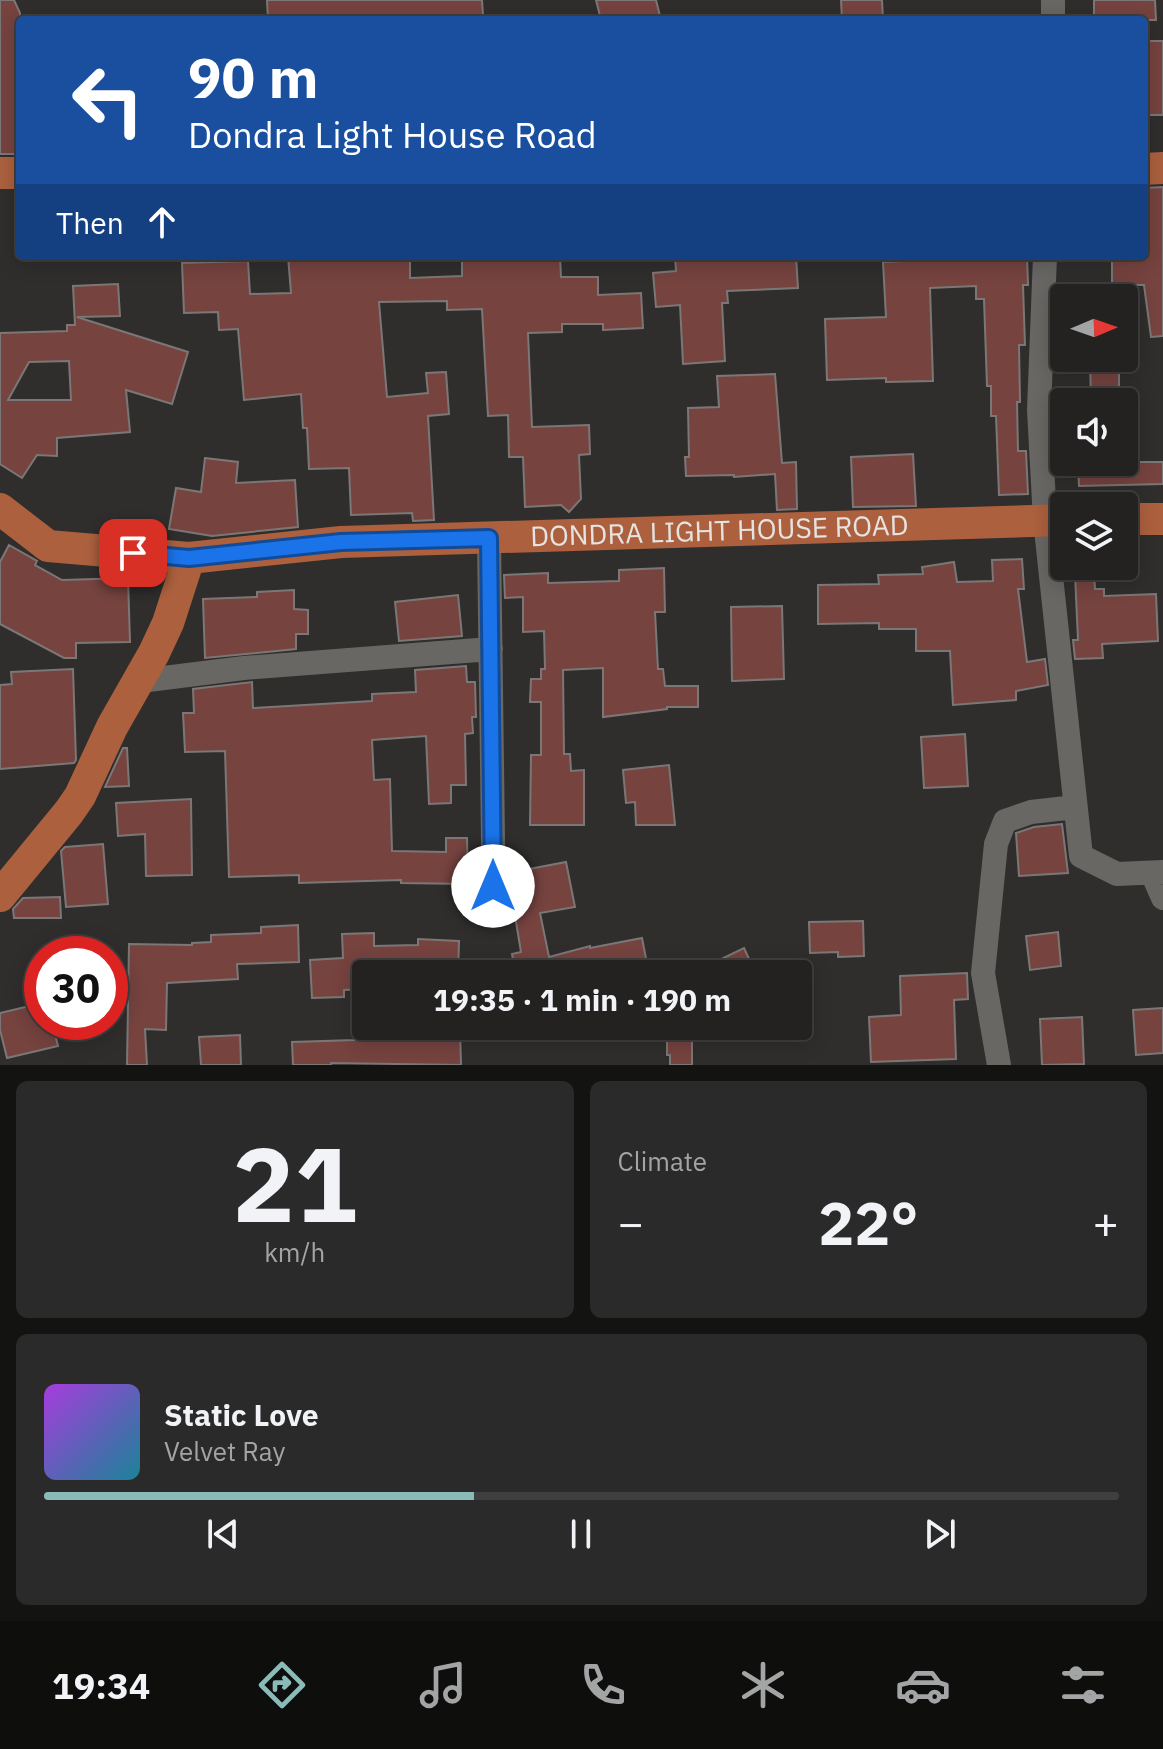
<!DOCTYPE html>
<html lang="en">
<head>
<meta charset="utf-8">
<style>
  body { margin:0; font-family:"IBM Plex Sans",sans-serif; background:#2b2a2a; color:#f1f3f6; height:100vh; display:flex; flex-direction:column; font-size:30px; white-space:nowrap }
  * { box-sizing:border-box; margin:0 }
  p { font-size:26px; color:#a3a4a5 }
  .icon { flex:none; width:44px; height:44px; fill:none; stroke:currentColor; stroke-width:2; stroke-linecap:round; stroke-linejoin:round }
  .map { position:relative; height:1065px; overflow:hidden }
  .sheet { display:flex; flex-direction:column; gap:16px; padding:16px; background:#131312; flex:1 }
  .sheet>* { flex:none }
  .hud { position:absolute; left:16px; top:16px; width:1132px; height:244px; border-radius:8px; box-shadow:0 4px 20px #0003,0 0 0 2px #403f3f; background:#1a4fa0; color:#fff; overflow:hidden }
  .needle { width:52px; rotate:88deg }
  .fabs { position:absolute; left:1050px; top:284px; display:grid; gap:16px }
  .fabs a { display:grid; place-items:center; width:88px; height:88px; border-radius:8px; background:#232221; box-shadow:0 4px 20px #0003,0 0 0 2px #403f3f; font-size:40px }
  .speed { position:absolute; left:24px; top:936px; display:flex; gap:16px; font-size:40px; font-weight:700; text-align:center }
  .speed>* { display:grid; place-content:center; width:104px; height:104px; border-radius:50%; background:#232221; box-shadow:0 4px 20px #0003,0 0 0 2px #403f3f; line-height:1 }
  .speed .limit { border:12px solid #d22; background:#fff; color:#111 }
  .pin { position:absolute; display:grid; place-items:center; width:68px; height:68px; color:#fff; margin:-34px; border-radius:16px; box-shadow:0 4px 12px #0006 }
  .me { position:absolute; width:88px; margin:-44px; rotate:0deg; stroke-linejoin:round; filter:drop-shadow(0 0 6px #0008) }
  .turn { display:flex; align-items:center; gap:28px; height:168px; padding:0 40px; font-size:36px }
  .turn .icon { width:104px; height:104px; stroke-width:2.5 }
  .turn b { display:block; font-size:56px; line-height:68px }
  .then { display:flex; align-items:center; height:76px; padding:0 40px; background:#0003; gap:16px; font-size:30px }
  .big { font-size:60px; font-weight:700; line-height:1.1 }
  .sheet .widget { flex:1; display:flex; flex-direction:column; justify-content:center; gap:12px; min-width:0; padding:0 28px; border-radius:12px; background:#2b2a2a }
  .sheet .dial { align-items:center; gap:0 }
  .dial b { font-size:104px; line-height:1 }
  .song { display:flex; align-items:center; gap:24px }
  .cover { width:96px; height:96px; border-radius:12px; background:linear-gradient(135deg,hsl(280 70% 55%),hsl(190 70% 35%)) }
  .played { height:8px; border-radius:4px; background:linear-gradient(90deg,#8bbbb9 40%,#403f3f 40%) }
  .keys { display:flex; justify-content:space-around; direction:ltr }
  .heat { display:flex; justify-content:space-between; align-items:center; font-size:44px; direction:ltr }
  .sheet .tiles { flex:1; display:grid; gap:16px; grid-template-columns:1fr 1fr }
  .widget:last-child { grid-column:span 2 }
  .trip { position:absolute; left:352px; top:960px; width:460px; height:80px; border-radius:8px; background:#232221; box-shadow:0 4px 20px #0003,0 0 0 2px #403f3f; font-weight:700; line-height:80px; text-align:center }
  .dock { display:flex; height:128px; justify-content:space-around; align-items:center; background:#0e0e0d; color:#a3a4a5 }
  .dock .icon { width:56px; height:56px }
  .dock .on { color:#8bbbb9 }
  .dock b { font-size:36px; color:#f1f3f6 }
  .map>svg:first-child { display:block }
</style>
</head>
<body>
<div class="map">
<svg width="1163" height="1065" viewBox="0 0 1163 1065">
  <rect width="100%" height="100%" fill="#2f2e2c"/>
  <path fill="#76433f" stroke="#7b7777" stroke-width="2" fill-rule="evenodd" d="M0,0H14L20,13V154H0Z
    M267,0H482L483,15L420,20H268Z
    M596,0H656L661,20H601Z
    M841,0H882L883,20H842Z
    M1094,0H1155L1156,20H1094Z
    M1144,41H1163V115H1144Z
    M1163,187V336L1151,337L1144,285H1112V256H1144V188Z
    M288,256H410V278L462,276V256H560L561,277H598V295L641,293L643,328L603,330V324H562V332L528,333L532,427L589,425L590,454L579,455L581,499L569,512L561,505L525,507L523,457H509L508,415L488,416L482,309L447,310V301L379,302L387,397L428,393L426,373L446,372L449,414L428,416L434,520L413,521L412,513L351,515L349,468L309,469L307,428H303L301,394L244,400L238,329L219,330L218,312L184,313L182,263L248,261L250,294L291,293Z
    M675,256H796L798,288L727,291L728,303H722L725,361L683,364L680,305L656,307L653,273L676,271Z
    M965,256H1027L1028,285H1023L1025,345H1019L1020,402H1017L1018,451H1026L1028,494L999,495L996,416H991V386H987L984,299H976V286L930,288L933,381L886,382V378L827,380L825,319L886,317L883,262L965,258Z
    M118,284L120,316L77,317L188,352L172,404L126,390L130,432L57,438V456L37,455L22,478L0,464V333L67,331V325H75L73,286ZM69,361L71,400H8L29,362Z
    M1090,358H1119V402H1091Z
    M775,374L782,463L796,462L797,509L777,510L775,474L734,477V475L686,476L685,457H689L688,408L719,407L717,376Z
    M913,454L916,506L853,507L851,457Z
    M205,458L238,462L236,483L295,480L298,527L212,536L169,529L176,488L201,492Z
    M1078,462H1163V484L1079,486Z
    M9,545L37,561L35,565L62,580L128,578L130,642L76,643V658H64L0,624V562Z
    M1022,559L1024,589H1018L1027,662L1045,659L1048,685L1016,691V700L953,705L950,651H916V629H879V623L818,624V585L879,584L878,575L923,574L922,567L954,562L957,582L993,581L992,560Z
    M664,568L665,612H655L658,669H663L665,686H698V707H667V709L603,717V668L563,670L564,754H570L571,771L584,770V825H530L531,755H541V702H530L531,679H541V669H545L544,631L523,632V597L505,598L504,575L548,573V583L619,581V570Z
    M1094,573L1095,589H1104V596L1156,594L1158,641L1102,644L1103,658L1075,659L1073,640H1078L1075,574Z
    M294,590V609L308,610V634H296V649L205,658L203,599L257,597V592Z
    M458,595L462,636L399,641L395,602Z
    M782,606L784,679L732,681L731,607Z
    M466,666L467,682H475L476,717H472L473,733L465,734L466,785H451V803L429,804L426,736L372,740L374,780L390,779L392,851L446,852V838H467L468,884L401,883V880L299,883V875L229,877L225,751L185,752L183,713H194L193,689L252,682L253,708L372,701V694L416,692L415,670Z
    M73,669L76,760L74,763L0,769V685L12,684L11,672Z
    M965,734L968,786L924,788L921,737Z
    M123,748H127L129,786L105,787Z
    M669,765L675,825H636L635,802L626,803L623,770Z
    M191,799L192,875L146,876L145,834L118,836L116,803Z
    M1062,824L1068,873L1019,876L1016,833L1034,827Z
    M103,844L108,904L66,907L61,851L65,847Z
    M566,862L575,907L540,913L549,957L590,946V948L642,938L649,974H509L508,967L514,966L512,954L521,952L508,873Z
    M60,897L61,918H14L13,909L23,898Z
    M863,921L864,956L838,957V952L810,953L809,922Z
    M298,925L299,962L237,964L238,979L167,983L166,1030L145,1029L147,1065H127L129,944L192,945V943L211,942V935L261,933V927Z
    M1058,932L1061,966L1030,970L1026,936Z
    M374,933V946L418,945V939L459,941L458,974H366V989L344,990V997L312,998L310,960L343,958L342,934Z
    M744,948L756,974H690Z
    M967,973L968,999L954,1000L956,1059L871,1062L869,1017L901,1015L900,976Z
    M42,1003V1022H52L58,1046L7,1058L0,1030V1013Z
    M1163,1008V1053L1136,1055L1133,1010Z
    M1082,1017L1084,1064L1042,1065L1040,1019Z
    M667,1026H692V1065H670V1055H667Z
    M392,1027V1032L460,1029L461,1065L331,1063V1065H293L292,1042L355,1040L356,1028Z
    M240,1035L241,1065H201L199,1037Z"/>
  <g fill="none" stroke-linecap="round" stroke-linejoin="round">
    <path stroke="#686764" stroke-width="24" d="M1053,20V0
      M1045,256L1039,410L1045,520L1081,856L1117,874L1163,872
      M489,538L494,916
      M140,681L244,668L491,649
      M1152,873L1163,898
      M999,1065L983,973L996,844L1005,821L1031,812L1075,807"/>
    <g stroke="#ac603e" stroke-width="32">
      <path d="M1144,169L1163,168"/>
      <path d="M0,173H20"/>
      <path d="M0,509L48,546L189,558"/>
      <path d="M1124,519H1163"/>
      <path id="s1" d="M0,896L69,812L80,796L112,727L154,653L168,623L189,558L341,542L1064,520"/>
    </g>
  </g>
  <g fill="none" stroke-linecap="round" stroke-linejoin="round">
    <g stroke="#114b97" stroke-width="20">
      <path id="route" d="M133,553L189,558L341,542L489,538L493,886"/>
    </g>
    <use href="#route" stroke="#1a73e8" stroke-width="14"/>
  </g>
  <g text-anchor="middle" stroke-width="8" stroke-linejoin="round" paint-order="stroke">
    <g font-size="28" fill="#e5e4e2" stroke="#2f2e2c">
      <text dy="10" stroke="none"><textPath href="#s1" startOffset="922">DONDRA LIGHT HOUSE ROAD</textPath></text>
    </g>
  </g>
</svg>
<div class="fabs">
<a><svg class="needle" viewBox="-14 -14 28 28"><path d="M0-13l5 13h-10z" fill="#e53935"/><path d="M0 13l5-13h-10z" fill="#a3a4a5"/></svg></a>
<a><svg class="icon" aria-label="sound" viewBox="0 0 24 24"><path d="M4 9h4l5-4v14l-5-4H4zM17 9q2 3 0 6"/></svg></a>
<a><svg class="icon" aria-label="layers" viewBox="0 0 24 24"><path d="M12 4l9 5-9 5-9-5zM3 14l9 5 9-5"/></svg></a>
</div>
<div class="speed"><div class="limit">30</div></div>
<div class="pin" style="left:133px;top:553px;background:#d93025"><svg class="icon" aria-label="arrive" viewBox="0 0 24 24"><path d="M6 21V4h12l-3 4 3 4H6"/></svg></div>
<svg class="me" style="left:493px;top:886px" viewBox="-20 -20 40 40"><circle r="19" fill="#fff"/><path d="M0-13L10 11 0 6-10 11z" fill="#1a73e8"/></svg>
<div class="trip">19:35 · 1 min · 190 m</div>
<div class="hud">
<div class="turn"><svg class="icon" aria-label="left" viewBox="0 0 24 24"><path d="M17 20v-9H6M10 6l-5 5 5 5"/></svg><div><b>90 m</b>Dondra Light House Road</div></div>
<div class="then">Then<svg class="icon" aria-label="ahead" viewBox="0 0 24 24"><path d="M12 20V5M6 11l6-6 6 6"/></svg></div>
</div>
</div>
<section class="sheet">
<div class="tiles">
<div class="widget dial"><b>21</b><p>km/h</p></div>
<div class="widget"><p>Climate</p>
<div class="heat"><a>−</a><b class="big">22°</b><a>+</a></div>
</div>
<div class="widget">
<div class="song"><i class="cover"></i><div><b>Static Love</b><p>Velvet Ray</p></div></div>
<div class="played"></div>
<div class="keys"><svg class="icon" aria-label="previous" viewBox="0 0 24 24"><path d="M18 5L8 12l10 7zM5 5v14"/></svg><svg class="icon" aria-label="pause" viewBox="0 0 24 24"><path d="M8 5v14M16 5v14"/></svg><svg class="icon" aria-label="next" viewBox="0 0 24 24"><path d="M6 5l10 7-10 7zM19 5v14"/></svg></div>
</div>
</div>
</section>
<nav class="dock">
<b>19:34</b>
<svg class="icon on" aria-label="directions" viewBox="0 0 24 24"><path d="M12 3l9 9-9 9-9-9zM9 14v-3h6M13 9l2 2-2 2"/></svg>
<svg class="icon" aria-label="music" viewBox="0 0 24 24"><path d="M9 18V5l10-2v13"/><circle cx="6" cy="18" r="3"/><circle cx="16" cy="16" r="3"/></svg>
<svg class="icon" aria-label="phone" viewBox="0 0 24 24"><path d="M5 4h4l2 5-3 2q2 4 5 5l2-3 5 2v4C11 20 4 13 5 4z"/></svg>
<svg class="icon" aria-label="climate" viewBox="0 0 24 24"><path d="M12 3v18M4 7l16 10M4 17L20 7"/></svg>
<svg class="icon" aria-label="car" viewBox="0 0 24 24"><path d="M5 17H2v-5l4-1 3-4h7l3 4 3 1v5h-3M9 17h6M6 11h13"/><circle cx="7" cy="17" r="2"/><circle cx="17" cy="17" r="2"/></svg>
<svg class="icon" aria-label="filters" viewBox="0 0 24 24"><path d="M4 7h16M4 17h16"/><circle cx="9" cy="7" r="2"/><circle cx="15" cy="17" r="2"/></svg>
</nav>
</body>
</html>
